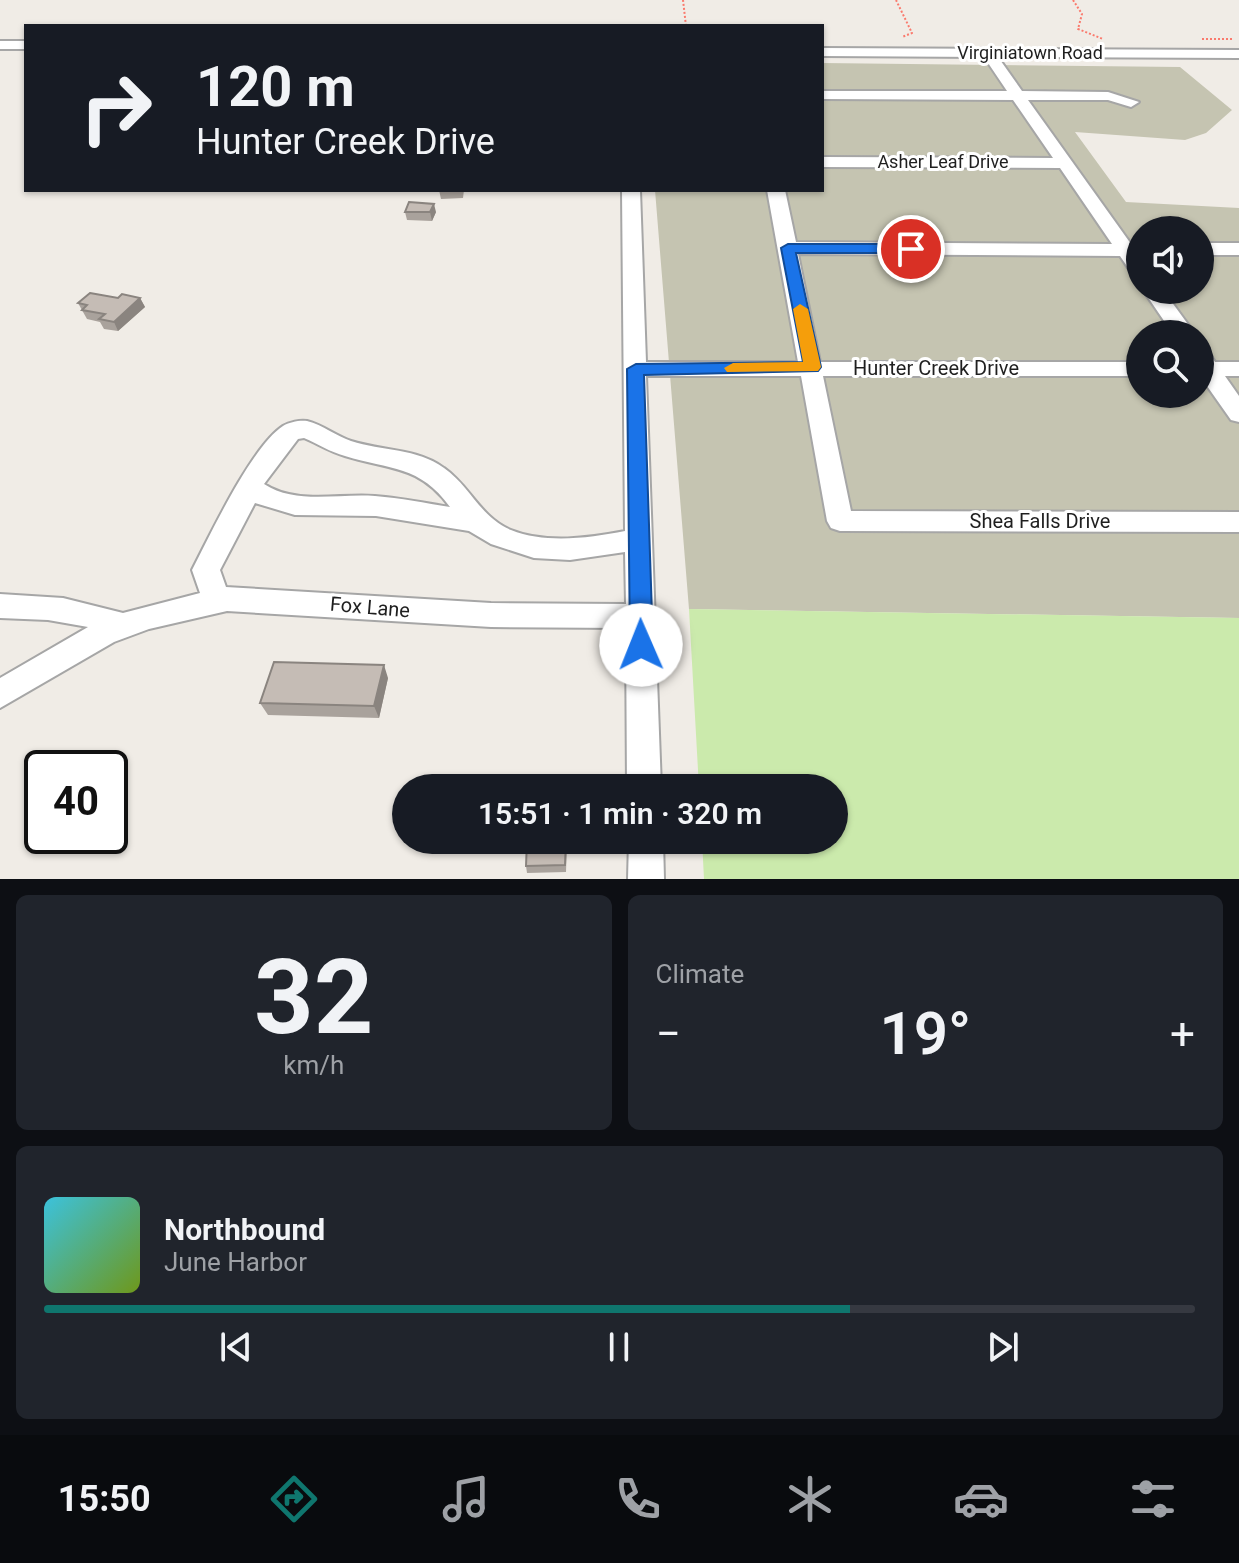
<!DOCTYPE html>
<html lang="en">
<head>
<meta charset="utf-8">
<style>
  body { margin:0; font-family:Roboto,sans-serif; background:#20242c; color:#f1f3f6; height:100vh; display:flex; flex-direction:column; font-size:30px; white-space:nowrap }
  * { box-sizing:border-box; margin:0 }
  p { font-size:26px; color:#9ea1a6 }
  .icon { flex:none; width:44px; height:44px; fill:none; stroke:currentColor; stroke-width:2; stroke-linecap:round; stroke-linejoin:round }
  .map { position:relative; height:879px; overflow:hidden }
  .panel { display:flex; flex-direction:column; gap:16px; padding:16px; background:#0d0f14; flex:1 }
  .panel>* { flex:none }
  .banner { position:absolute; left:24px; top:24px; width:800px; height:168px; border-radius:0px; box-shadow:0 2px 6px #0004; background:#171b24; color:#f1f3f6; overflow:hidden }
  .tools { position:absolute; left:1126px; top:216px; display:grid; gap:16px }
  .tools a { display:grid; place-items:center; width:88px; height:88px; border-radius:50%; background:#171b24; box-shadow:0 2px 6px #0004; font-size:40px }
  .speed { position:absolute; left:24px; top:750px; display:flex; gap:16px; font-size:40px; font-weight:700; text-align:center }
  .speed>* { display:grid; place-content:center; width:104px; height:104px; border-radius:50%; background:#171b24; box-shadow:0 2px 6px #0004; line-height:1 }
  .speed .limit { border:4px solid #111; border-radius:12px; background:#fff; color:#111 }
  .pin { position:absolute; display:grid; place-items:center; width:68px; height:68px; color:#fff; margin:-34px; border:4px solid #fff; border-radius:50%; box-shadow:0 2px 8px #0007 }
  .me { position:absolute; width:88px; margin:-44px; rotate:359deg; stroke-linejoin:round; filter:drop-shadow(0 0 6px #0008) }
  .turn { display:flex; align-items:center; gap:28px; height:168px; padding:0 40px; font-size:36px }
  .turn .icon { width:104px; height:104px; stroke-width:2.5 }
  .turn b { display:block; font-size:56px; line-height:68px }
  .big { font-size:60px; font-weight:600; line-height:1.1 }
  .panel .tile { flex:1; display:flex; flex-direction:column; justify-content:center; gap:12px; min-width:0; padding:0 28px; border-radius:12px; background:#20242c }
  .panel .dial { align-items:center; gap:0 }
  .dial b { font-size:104px; line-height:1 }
  .song { display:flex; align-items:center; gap:24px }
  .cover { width:96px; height:96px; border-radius:12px; background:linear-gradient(135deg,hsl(190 70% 55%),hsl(80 70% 35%)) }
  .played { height:8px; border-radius:4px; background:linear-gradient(90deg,#0f766e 70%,#363941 70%) }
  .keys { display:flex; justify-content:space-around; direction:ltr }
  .heat { display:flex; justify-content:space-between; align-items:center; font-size:44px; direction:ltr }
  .panel .tiles { flex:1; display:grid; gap:16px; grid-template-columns:1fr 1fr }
  .tile:last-child { grid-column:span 2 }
  .trip { position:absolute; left:392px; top:774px; width:456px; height:80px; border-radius:40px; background:#171b24; box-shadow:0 2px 6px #0004; font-weight:600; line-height:80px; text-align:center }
  .tabs { display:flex; height:128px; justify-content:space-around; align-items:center; background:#090b0e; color:#9ea1a6 }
  .tabs .icon { width:56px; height:56px }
  .tabs .selected { color:#0f766e }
  .tabs b { font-size:36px; color:#f1f3f6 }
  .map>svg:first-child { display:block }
</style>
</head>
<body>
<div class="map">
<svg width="1239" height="879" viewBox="0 0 1239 879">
  <rect width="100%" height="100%" fill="#f0ece6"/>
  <path fill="#c5c4b1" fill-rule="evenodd" d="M822,63L1180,67L1232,110L1206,133L1185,140L1075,132L1126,202L1239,208V618L689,609L655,190H822ZM1140,230H1200V290H1140ZM1140,334H1200V394H1140Z"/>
  <path fill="#cbeaac" d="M689,609L1239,618V879H704L702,840H834V788H699Z"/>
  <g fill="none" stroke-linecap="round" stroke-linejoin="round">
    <g stroke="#a6a6a6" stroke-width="4">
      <path id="minor" d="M0,41H26V49H0Z
        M822,48L1239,50V58L998,57L1022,91L1108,92L1139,102L1131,107L1108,100H1028L1131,244H1140V277L1133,275L1120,256L798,254L820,362H1140V376H823L851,511L1239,512V532L840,531L831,528L827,521L801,376H646L661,788H627L626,628L491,627L227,611L149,629L114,642L0,708V678L88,627L48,620L0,618V594L63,598L123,613L200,593L192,570C210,535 252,446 283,426C289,422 300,420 307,421C323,425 336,436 351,441C382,451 417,448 444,468C470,486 480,517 511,530C546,544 589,538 625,531L622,190H640L646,362H798L767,190H785L796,242L1112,244L1060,168L822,167V157L1053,158L1013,100L822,99V91H1007L984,57L822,56ZM304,438C318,444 330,452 345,456C390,470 420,465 450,507C425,503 401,498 375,496C339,493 296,505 264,484L298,439ZM255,503L295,515L376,516L469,531L491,544L534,558L570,560L625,552L626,604L491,603L226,587L220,570Z
        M1200,243H1239V255H1200Z
        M1143,290H1163L1195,334H1173Z
        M1200,350L1208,352L1215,362H1239V376H1225L1239,396V422L1231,420L1200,376Z
        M629,840H663L664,879H628Z"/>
    </g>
    <path stroke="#fa7a6d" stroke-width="2" stroke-dasharray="2 2" stroke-linecap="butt" d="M683,0L686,26
      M896,0L912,33L902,37
      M1073,0L1082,14L1078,29L1103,39
      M1202,39H1234"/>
    <use href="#minor" fill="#fff" fill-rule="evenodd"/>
  </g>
  <path fill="#a9a29c" d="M439,190H464L463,198L441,199Z
    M405,212H436L432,221L407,220Z
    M118,298H140L145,307L118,331L104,329L100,322L87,319L78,303Z
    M388,678L379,718L268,715L260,703Z
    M567,840L566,872L527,873L526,866Z"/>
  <path fill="#8a847f" d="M434,204L436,212L432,221L430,212Z
    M140,298L145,307L118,331L114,322Z
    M384,665L388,678L379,718L374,706Z"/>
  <path fill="#c5bcb5" stroke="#8a847f" stroke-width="2" d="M409,202L434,204L430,212H405Z
    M90,293L118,298L122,294L140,298L114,322L99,319L105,314L82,310L87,305L78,303Z
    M274,662L384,665L374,706L260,703Z
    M527,840H566L565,865L526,866Z"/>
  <path fill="#1a73e8" stroke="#114b97" stroke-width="2" d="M788,244H911L918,249L911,253H796L821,367L818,371L644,375L653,645L649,652L641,654L634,652L630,645L627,369L636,364L803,362L781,248Z"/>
  <path fill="#f59e0b" d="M800,304L808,309L821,367L818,371L727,372L724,368L733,363L803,362L793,309Z"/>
  <g text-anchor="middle" stroke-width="6" stroke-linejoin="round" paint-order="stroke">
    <g font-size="18" fill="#1f1f1f" stroke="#fff">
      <text x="1030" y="59">Virginiatown Road</text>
      <text x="943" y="168">Asher Leaf Drive</text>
    </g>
    <g font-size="20" fill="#1f1f1f" stroke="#fff">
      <text x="936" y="375">Hunter Creek Drive</text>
      <text x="1040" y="528">Shea Falls Drive</text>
      <text transform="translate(370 607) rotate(5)" y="7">Fox Lane</text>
    </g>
  </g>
</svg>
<div class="tools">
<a><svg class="icon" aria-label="sound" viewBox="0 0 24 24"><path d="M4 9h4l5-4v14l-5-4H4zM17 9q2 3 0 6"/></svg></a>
<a><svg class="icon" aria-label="search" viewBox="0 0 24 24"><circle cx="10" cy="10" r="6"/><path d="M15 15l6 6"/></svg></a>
</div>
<div class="speed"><div class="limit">40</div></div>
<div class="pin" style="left:911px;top:249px;background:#d93025"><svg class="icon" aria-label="arrive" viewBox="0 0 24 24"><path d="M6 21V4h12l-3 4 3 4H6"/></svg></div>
<svg class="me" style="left:641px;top:645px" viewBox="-20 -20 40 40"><circle r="19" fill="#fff"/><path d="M0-13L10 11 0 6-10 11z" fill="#1a73e8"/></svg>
<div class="trip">15:51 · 1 min · 320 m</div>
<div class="banner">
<div class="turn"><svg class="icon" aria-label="right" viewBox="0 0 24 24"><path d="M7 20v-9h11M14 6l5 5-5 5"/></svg><div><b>120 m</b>Hunter Creek Drive</div></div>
</div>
</div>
<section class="panel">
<div class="tiles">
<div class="tile dial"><b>32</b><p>km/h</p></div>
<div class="tile"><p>Climate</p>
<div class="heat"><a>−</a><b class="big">19°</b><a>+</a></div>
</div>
<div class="tile">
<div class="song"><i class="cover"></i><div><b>Northbound</b><p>June Harbor</p></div></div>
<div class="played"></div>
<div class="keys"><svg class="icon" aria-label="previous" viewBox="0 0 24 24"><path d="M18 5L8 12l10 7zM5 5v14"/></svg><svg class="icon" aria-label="pause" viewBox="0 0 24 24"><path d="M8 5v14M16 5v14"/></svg><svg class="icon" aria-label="next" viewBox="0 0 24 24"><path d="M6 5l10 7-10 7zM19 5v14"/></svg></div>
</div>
</div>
</section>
<nav class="tabs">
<b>15:50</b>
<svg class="icon selected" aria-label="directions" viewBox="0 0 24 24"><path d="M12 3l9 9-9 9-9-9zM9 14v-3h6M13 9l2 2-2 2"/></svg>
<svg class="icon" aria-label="music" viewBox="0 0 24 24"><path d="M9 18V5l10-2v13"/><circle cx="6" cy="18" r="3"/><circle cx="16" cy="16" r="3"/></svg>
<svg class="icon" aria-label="phone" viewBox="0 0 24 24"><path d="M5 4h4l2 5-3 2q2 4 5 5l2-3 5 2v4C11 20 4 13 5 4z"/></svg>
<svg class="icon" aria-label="climate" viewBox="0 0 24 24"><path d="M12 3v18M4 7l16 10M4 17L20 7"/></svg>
<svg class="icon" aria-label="car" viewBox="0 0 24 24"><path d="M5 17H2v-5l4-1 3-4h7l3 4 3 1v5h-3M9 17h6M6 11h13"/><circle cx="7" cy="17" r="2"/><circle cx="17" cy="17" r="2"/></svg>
<svg class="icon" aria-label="filters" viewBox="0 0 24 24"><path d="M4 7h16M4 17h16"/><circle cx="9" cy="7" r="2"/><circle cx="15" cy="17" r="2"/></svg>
</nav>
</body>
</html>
